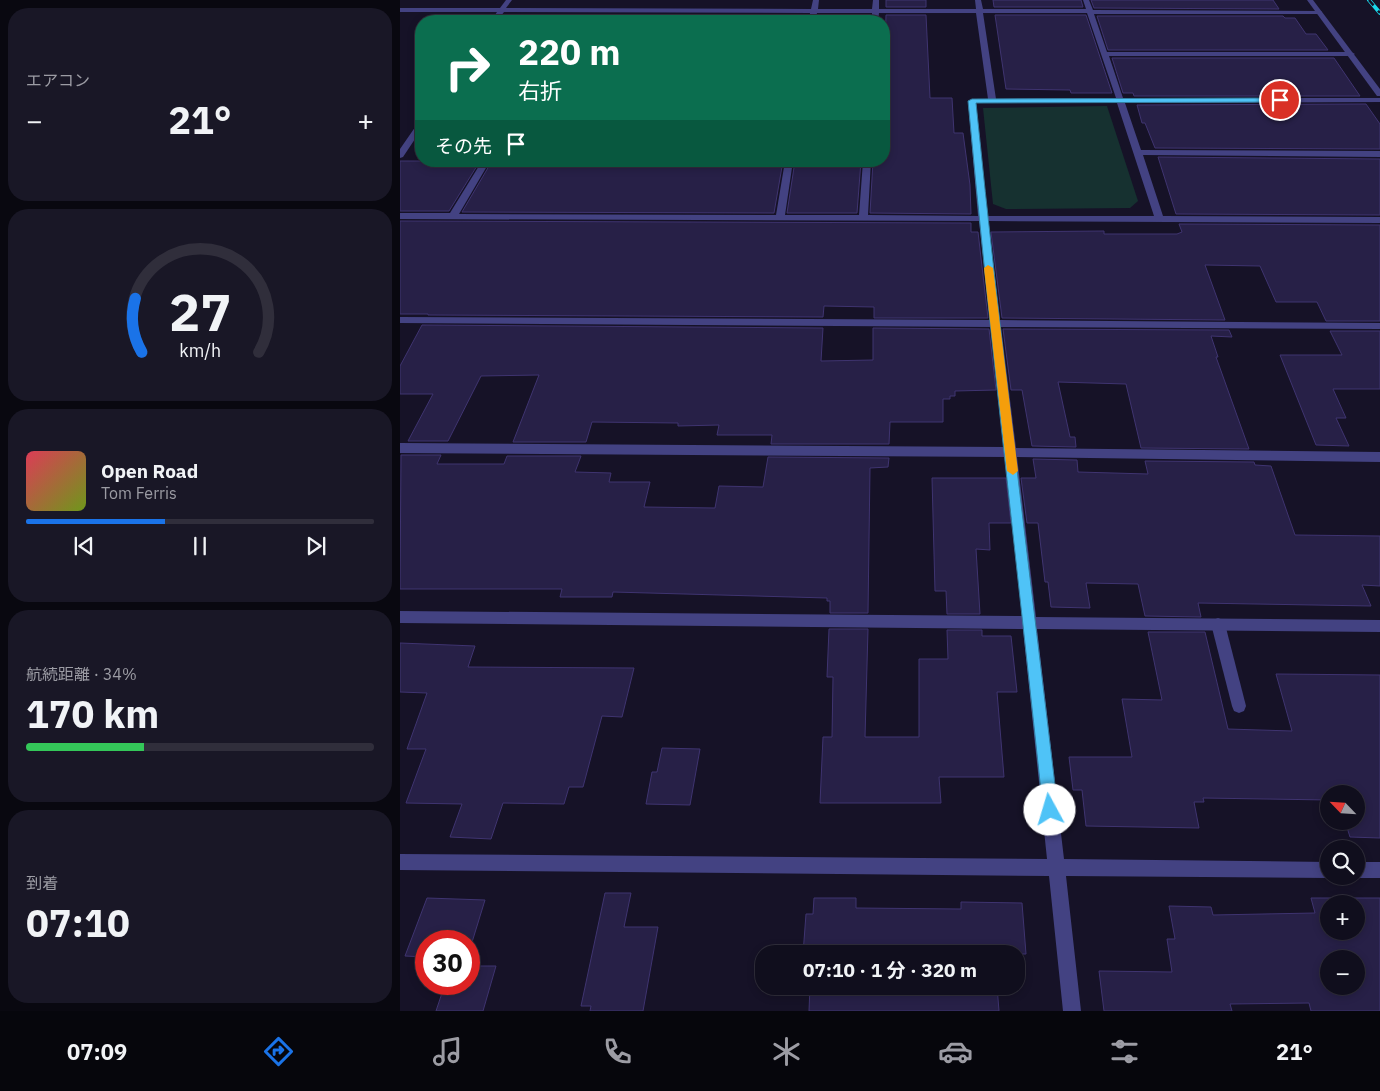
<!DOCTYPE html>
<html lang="ja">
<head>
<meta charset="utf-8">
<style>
  body { margin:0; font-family:"IBM Plex Sans","Noto Sans JP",sans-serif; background:#191726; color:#f1f3f6; height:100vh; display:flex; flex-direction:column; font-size:19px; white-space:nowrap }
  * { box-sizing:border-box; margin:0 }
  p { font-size:16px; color:#9c9ca4 }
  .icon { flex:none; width:28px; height:28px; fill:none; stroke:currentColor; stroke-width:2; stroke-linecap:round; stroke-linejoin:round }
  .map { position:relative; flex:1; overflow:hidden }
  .sheet { display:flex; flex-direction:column; gap:8px; padding:8px; background:#090810; width:400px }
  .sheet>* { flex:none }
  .banner { position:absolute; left:15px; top:15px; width:475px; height:152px; border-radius:20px; box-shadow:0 2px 8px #0003,0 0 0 1px #302e3b; background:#0b6e4f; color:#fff; overflow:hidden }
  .needle { width:32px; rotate:295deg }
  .controls { position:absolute; left:920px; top:785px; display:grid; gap:10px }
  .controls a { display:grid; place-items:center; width:45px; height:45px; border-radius:50%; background:#100e1d; box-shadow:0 2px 8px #0003,0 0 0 1px #302e3b; font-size:25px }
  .speed { position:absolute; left:15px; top:930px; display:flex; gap:10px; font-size:25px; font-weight:700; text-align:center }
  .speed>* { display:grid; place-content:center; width:65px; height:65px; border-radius:50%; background:#100e1d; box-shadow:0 2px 8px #0003,0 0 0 1px #302e3b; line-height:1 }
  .speed .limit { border:8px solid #d22; background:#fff; color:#111 }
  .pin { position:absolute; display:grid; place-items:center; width:42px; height:42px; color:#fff; margin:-21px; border:2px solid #fff; border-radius:50%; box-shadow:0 1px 5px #0007 }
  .me { position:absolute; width:55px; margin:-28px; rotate:354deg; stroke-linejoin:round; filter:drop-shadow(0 0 4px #0008) }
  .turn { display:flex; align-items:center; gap:18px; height:105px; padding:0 20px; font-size:22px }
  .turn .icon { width:65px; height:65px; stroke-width:2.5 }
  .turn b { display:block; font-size:35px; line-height:42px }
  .then { display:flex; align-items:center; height:48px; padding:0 20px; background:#0003; gap:10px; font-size:19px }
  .big { font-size:38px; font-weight:700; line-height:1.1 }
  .sheet .tile { flex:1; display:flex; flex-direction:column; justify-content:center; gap:8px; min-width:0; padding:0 18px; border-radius:20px; background:#191726 }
  .sheet .dial { align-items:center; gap:0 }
  .dial svg { height:130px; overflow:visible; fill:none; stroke:#302e3b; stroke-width:7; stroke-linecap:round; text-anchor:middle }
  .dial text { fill:#f1f3f6; stroke:none }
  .song { display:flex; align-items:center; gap:15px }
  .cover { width:60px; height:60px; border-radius:8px; background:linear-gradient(135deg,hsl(350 70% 55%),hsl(80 70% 35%)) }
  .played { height:5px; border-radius:2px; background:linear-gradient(90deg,#1a73e8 40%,#302e3b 40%) }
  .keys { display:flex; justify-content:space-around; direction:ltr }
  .heat { display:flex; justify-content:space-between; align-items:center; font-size:28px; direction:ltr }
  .charge { height:8px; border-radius:4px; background:linear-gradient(90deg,#34c759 34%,#302e3b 0) }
  .trip { position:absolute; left:355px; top:945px; width:270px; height:50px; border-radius:20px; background:#100e1d; box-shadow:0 2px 8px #0003,0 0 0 1px #302e3b; font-weight:700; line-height:50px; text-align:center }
  .tab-bar { display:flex; height:80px; justify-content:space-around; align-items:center; background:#06060c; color:#9c9ca4 }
  .tab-bar .icon { width:35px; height:35px }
  .tab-bar .active { color:#1a73e8 }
  .tab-bar b { font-size:22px; color:#f1f3f6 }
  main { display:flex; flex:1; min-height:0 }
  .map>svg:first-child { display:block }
</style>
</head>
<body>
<main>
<section class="sheet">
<div class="tile"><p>エアコン</p>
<div class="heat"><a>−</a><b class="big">21°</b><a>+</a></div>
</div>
<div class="tile dial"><svg viewBox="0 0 100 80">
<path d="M14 69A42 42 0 1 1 86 69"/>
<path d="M14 69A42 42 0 0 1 10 36" stroke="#1a73e8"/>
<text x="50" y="56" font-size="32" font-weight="700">27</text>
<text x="50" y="72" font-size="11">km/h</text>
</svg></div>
<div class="tile">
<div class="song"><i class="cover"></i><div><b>Open Road</b><p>Tom Ferris</p></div></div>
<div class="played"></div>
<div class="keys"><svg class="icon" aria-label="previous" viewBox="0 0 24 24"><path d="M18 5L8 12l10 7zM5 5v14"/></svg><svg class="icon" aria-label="pause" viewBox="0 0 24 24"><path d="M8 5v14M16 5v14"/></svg><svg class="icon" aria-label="next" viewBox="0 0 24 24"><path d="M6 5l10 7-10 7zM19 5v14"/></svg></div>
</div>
<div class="tile"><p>航続距離 · 34%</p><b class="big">170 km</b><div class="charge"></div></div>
<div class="tile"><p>到着</p><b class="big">07:10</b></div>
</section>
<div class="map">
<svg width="980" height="1011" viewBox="0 0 980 1011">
  <rect width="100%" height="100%" fill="#161227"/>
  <path fill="#163130" d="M707,106L738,201L730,208L606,209L593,204L583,108Z"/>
  <path fill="#272047" stroke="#3f3470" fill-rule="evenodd" d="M486,0H526V7H486Z
    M593,0H681L683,7H594Z
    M691,0H873L879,9L694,8Z
    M486,15H526L530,98H552L554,133H563L570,185L571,214L470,213L473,161H484V154H486L484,112L487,77H484Z
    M595,15H686L712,93H671L670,90L606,89Z
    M697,16H883L885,18H895L906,34H916L928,50H708Z
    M712,58H934L960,96H734L733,93H723Z
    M966,104L980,124V149L755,148L745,123H742L737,105Z
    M758,157L980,159V215L776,214Z
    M0,161H80L49,211H0Z
    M92,161H383L374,213L62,212Z
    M395,161H461L457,213H387Z
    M0,221L571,223V232H578L588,318H474V307L424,306L423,317L28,315V314H0Z
    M779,224L980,225V321H926L917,302H876L860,266L805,265L825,320L602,318L591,232L704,231V234H777L782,232Z
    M22,325L423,328L421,361L473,360V328L589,329L596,390L555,391V396H550V399H543V422H490L489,444H371L372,435H317L319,425L278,426V423L192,422L186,442H113L139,375L81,376L48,441H8L33,394H0V366Z
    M603,329L829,330L832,337L811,336L818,357H816L849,449L741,448L726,384L658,382L670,437H675L676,447L632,446L622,390H611Z
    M930,331H980V389H933L946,418H936L949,446L916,445L880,355H942Z
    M1,455H41L37,464H104L107,456H181L175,472L211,473L209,482H250L244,507L315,508L319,486L363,487L368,457L489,458L488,467L470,468L468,613H430V601H427V598L213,592L212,597H160L162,589H0Z
    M633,459L677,460L678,472L748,474L745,461L854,462L855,465L871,466L895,535L980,536V586L962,585L971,606L798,603L801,617L745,616L738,584L686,583L690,608L651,607L648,582H645L638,523H627L621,478H636Z
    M532,478H606L611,523H589L590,550L576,549L580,614H547L546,591H535Z
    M429,629H468L465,737H519V659H548L547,630H582V636H611L617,692H597L604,777H539L541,803H420L423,737H432L433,677H427Z
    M748,632H805L828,729L892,731L876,674L980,675V838L950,837L945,821H956V794H929V800L803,798L804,802H794L799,828L686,826L682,790H673L669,757H732L722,699L762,700Z
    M0,643L75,646L68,667L234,668L222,717L202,716L183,787H169L164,804L103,803L91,839L50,837L62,804L6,803L26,749H7L27,693L0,692Z
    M262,748L300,749L290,805L246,804L252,772H257Z
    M205,893H231L224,927H258L243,1011H190L191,1006H181Z
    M27,898L85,900L69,952V941H26V957L5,956Z
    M414,898H456V908L561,909V902L622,903L626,954H403L406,914H413Z
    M911,898H980V1011H911L909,1003L830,1004L832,1011H704L699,971L772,972L767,939H775L769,906L811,907L813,915L915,913ZM929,904H956V931H929ZM929,959H956V986H929Z
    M69,966H96L83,1011H36L45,984H69Z
    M410,986H597L599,1011H409Z"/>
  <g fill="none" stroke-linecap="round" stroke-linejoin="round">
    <path fill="#434282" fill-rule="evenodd" d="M818,618L823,620L825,624L846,706L844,711L839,713L834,711L832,706L811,624L813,620Z"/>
    <path fill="#434282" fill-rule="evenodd" d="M106,0H112L106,8L411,9L413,0H419L418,9H472L473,0H479V9H576L575,0H581L583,9H686L683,0H689L693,10L921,11L922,12L919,14H694L707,52H951L955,54L951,56H709L723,98H980V102L725,103L741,150L980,151V157L743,155L763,216L980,217V223L588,221L600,320L980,323V329L601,327L616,448L980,452V462L617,457L636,617L980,620V632L637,629L664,859L929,862V876H934L929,878L666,876L681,1011H663L649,876L0,870V854L647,859L623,629L0,623V611L622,616L606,457L0,453V443L605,447L591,327L0,323V317L590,320L579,221L0,219V213H50L82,161H90L59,214L376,215L385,161H393L385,215H459L463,161H471L468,215L578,216L568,101L572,99H588L576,13H479L478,21H472V13H417L415,21H409L410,13L104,12L97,21H91L97,12H0V8H100ZM583,13H687L716,98L596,99ZM576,103H717L754,216H587Z
      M18,123H21V130L3,157L0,158V149Z
      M956,862H980V878H956L951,876H956Z"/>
    <path fill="#434282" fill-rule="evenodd" d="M907,0H913L980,89V96H977Z"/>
    <g stroke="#19d8eb" stroke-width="4">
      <path id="rail" d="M969,0L980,13"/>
    </g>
    <use href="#rail" stroke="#161227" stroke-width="2.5" stroke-dasharray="7" stroke-linecap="butt"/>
  </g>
  <path fill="#4fc3f7" stroke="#337fa1" d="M880,98L884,100L883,102L576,103C600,339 630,575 658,810L656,816L650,818L645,816L643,810C618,574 590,338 568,101L572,99Z"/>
  <path fill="#f59e0b" d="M588,265L593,268L618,471L613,475L607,471L584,268Z"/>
</svg>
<div class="controls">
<a><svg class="needle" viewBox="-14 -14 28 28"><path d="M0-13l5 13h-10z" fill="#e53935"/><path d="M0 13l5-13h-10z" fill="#9c9ca4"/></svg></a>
<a><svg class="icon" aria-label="search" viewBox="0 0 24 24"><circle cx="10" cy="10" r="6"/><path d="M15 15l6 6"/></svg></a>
<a>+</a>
<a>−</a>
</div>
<div class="speed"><div class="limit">30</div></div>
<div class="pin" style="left:880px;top:100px;background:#d93025"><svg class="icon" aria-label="arrive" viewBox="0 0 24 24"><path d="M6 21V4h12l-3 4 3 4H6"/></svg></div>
<svg class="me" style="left:650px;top:810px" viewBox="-20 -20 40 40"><circle r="19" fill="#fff"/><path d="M0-13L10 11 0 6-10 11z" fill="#4fc3f7"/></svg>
<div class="trip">07:10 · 1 分 · 320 m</div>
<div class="banner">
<div class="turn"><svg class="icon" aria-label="right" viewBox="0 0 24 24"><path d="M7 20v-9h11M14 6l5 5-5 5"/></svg><div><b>220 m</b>右折</div></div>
<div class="then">その先<svg class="icon" aria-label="arrive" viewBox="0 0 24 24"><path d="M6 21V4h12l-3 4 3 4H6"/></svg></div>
</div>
</div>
</main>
<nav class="tab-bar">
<b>07:09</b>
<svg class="icon active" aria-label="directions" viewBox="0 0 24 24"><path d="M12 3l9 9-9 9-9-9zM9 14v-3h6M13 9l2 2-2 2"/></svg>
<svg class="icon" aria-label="music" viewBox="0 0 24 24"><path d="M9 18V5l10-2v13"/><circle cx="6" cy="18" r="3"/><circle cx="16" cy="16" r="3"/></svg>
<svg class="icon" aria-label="phone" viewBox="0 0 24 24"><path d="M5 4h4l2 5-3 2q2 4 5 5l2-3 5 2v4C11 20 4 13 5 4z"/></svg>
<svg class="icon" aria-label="climate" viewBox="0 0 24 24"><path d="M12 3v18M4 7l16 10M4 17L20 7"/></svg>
<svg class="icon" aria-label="car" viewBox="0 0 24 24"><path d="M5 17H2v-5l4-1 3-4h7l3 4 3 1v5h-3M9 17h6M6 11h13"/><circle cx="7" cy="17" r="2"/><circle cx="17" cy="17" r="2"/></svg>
<svg class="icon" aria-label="filters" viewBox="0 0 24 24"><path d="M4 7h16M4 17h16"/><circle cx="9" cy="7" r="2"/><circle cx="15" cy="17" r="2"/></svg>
<b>21°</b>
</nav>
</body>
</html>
